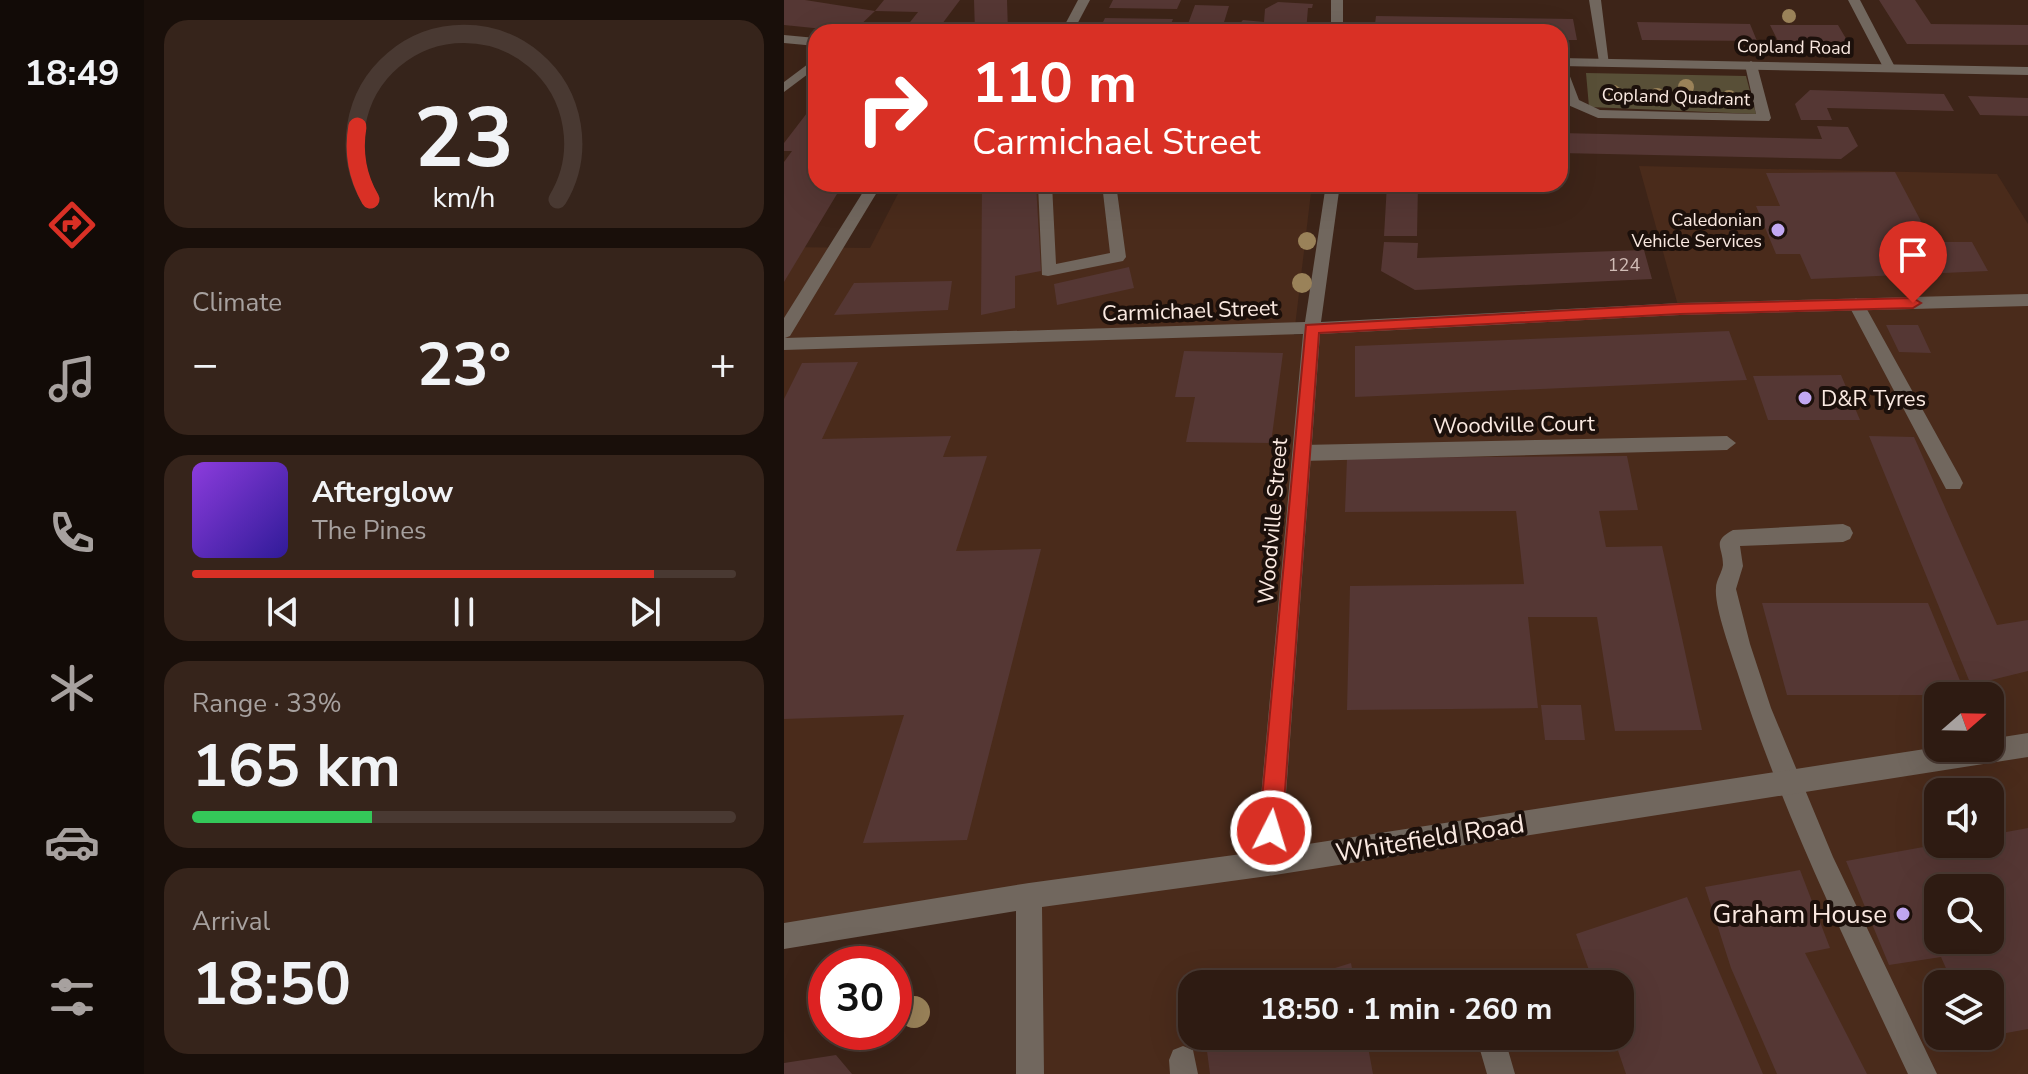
<!DOCTYPE html>
<html lang="en">
<head>
<meta charset="utf-8">
<style>
  body { margin:0; font-family:"Nunito Sans",sans-serif; background:#36241b; color:#f1f3f6; height:100vh; display:flex; flex-direction:column; font-size:30px; white-space:nowrap }
  * { box-sizing:border-box; margin:0 }
  p { font-size:26px; color:#a7a19f }
  .icon { flex:none; width:44px; height:44px; fill:none; stroke:currentColor; stroke-width:2; stroke-linecap:round; stroke-linejoin:round }
  .map { position:relative; flex:1; overflow:hidden }
  .drawer { display:flex; flex-direction:column; gap:20px; padding:20px; background:#190f0a; width:640px }
  .drawer>* { flex:none }
  .guide { position:absolute; left:24px; top:24px; width:760px; height:168px; border-radius:24px; box-shadow:0 8px 32px #0002,0 0 0 2px #493932; background:#d93025; color:#fff; overflow:hidden }
  .needle { width:52px; rotate:70deg }
  .buttons { position:absolute; left:1140px; top:682px; display:grid; gap:16px }
  .buttons a { display:grid; place-items:center; width:80px; height:80px; border-radius:16px; background:#2e1b12; box-shadow:0 8px 32px #0002,0 0 0 2px #493932; font-size:40px }
  .speed { position:absolute; left:24px; top:946px; display:flex; gap:16px; font-size:40px; font-weight:700; text-align:center }
  .speed>* { display:grid; place-content:center; width:104px; height:104px; border-radius:50%; background:#2e1b12; box-shadow:0 8px 32px #0002,0 0 0 2px #493932; line-height:1 }
  .speed .limit { border:12px solid #d22; background:#fff; color:#111 }
  .pin { position:absolute; display:grid; place-items:center; width:68px; height:68px; color:#fff; margin:-82px -34px; border-radius:50% 50% 50% 0; rotate:-45deg; box-shadow:0 0 8px #0007 }
  .pin .icon { rotate:45deg }
  .me { position:absolute; width:88px; margin:-44px; rotate:5deg; stroke-linejoin:round; filter:drop-shadow(0 0 6px #0008) }
  .turn { display:flex; align-items:center; gap:28px; height:168px; padding:0 32px; font-size:36px }
  .turn .icon { width:104px; height:104px; stroke-width:2.5 }
  .turn b { display:block; font-size:56px; line-height:68px }
  .big { font-size:60px; font-weight:700; line-height:1.1 }
  .drawer .widget { flex:1; display:flex; flex-direction:column; justify-content:center; gap:12px; min-width:0; padding:0 28px; border-radius:24px; background:#36241b }
  .drawer .dial { align-items:center; gap:0 }
  .dial svg { height:208px; overflow:visible; fill:none; stroke:#493932; stroke-width:7; stroke-linecap:round; text-anchor:middle }
  .dial text { fill:#f1f3f6; stroke:none }
  .song { display:flex; align-items:center; gap:24px }
  .cover { width:96px; height:96px; border-radius:12px; background:linear-gradient(135deg,hsl(270 70% 55%),hsl(250 70% 35%)) }
  .played { height:8px; border-radius:4px; background:linear-gradient(90deg,#d93025 85%,#493932 85%) }
  .keys { display:flex; justify-content:space-around; direction:ltr }
  .heat { display:flex; justify-content:space-between; align-items:center; font-size:44px; direction:ltr }
  .charge { height:12px; border-radius:6px; background:linear-gradient(90deg,#34c759 33%,#493932 0) }
  .trip { position:absolute; left:394px; top:970px; width:456px; height:80px; border-radius:24px; background:#2e1b12; box-shadow:0 8px 32px #0002,0 0 0 2px #493932; font-weight:700; line-height:80px; text-align:center }
  main { display:flex; flex:1; min-height:0 }
  .menu { display:flex; flex-direction:column; width:144px; justify-content:space-around; align-items:center; background:#120b07; color:#a7a19f }
  .menu .icon { width:56px; height:56px }
  .menu .active { color:#d93025 }
  .menu b { font-size:36px; color:#f1f3f6 }
  .map>svg:first-child { display:block }
</style>
</head>
<body>
<main>
<nav class="menu">
<b>18:49</b>
<svg class="icon active" aria-label="directions" viewBox="0 0 24 24"><path d="M12 3l9 9-9 9-9-9zM9 14v-3h6M13 9l2 2-2 2"/></svg>
<svg class="icon" aria-label="music" viewBox="0 0 24 24"><path d="M9 18V5l10-2v13"/><circle cx="6" cy="18" r="3"/><circle cx="16" cy="16" r="3"/></svg>
<svg class="icon" aria-label="phone" viewBox="0 0 24 24"><path d="M5 4h4l2 5-3 2q2 4 5 5l2-3 5 2v4C11 20 4 13 5 4z"/></svg>
<svg class="icon" aria-label="climate" viewBox="0 0 24 24"><path d="M12 3v18M4 7l16 10M4 17L20 7"/></svg>
<svg class="icon" aria-label="car" viewBox="0 0 24 24"><path d="M5 17H2v-5l4-1 3-4h7l3 4 3 1v5h-3M9 17h6M6 11h13"/><circle cx="7" cy="17" r="2"/><circle cx="17" cy="17" r="2"/></svg>
<svg class="icon" aria-label="filters" viewBox="0 0 24 24"><path d="M4 7h16M4 17h16"/><circle cx="9" cy="7" r="2"/><circle cx="15" cy="17" r="2"/></svg>
</nav>
<section class="drawer">
<div class="widget dial"><svg viewBox="0 0 100 80">
<path d="M14 69A42 42 0 1 1 86 69"/>
<path d="M14 69A42 42 0 0 1 9 41" stroke="#d93025"/>
<text x="50" y="56" font-size="32" font-weight="700">23</text>
<text x="50" y="72" font-size="11">km/h</text>
</svg></div>
<div class="widget"><p>Climate</p>
<div class="heat"><a>−</a><b class="big">23°</b><a>+</a></div>
</div>
<div class="widget">
<div class="song"><i class="cover"></i><div><b>Afterglow</b><p>The Pines</p></div></div>
<div class="played"></div>
<div class="keys"><svg class="icon" aria-label="previous" viewBox="0 0 24 24"><path d="M18 5L8 12l10 7zM5 5v14"/></svg><svg class="icon" aria-label="pause" viewBox="0 0 24 24"><path d="M8 5v14M16 5v14"/></svg><svg class="icon" aria-label="next" viewBox="0 0 24 24"><path d="M6 5l10 7-10 7zM19 5v14"/></svg></div>
</div>
<div class="widget"><p>Range · 33%</p><b class="big">165 km</b><div class="charge"></div></div>
<div class="widget"><p>Arrival</p><b class="big">18:50</b></div>
</section>
<div class="map">
<svg width="1244" height="1074" viewBox="0 0 1244 1074">
  <rect width="100%" height="100%" fill="#3d2418"/>
  <path fill="#4a2b1b" fill-rule="evenodd" d="M855,166L1213,174L1244,224V1074H248L245,896L0,936V247L86,248L119,184H528L510,335L895,309ZM1154,696H1206V748H1154ZM1154,792H1206V844H1154ZM1154,888H1206V940H1154ZM408,984H836V1036H408ZM1154,984H1206V1036H1154Z"/>
  <path fill="#584f37" d="M802,73L962,76L972,114L805,107Z"/>
  <path fill="#553734" fill-rule="evenodd" d="M0,0H21L91,11L69,32L0,25Z
    M100,0H176L152,32L119,31L134,12L91,11Z
    M190,0H223L224,32H191Z
    M329,0H397L393,9L325,8Z
    M1095,0H1131L1147,24L1244,25V45L1123,44Z
    M494,2L529,4L528,8H524L522,32H448L459,20L480,22L481,9Z
    M411,5L445,6L437,32H401Z
    M592,16L789,19L793,40H776V32H590Z
    M321,18L389,19L384,32H314Z
    M853,22L966,24L973,41L858,40Z
    M986,25H1054L1064,42L994,41Z
    M1026,90L1160,94L1170,111L1043,108L1048,120H1017L1011,104Z
    M1184,96L1244,98V116L1196,115Z
    M23,113L32,114V184H59L0,282V162L8,151H0V143Z
    M1033,126L1064,127L1074,146L1057,159L776,153V133L1038,139Z
    M1111,172L1148,242H1188L1204,271L1027,279L1016,254H992L972,206H996L982,173Z
    M198,184H252L257,271L231,276V308L197,315Z
    M603,184H634L633,236H600Z
    M600,242L634,243L633,258L860,250L868,279L631,290L597,271Z
    M345,267L350,288L273,305L270,284Z
    M168,281L164,310L50,315L70,283Z
    M1102,325H1134L1147,353L1115,352Z
    M945,331L963,380L571,397V346Z
    M400,351L499,353L487,443L402,442L411,397H391Z
    M74,362L38,439L167,436L159,457L203,456L172,551L257,549L183,840L79,843L120,715L0,719V399L18,363Z
    M1057,375L1076,420H984L969,376Z
    M1085,436L1130,437L1213,625L1244,620V671L1187,685Z
    M843,456L854,510L815,511L822,547L878,546L918,730L831,731L813,617H744L754,708L563,710L566,586L740,584L732,511L561,512L563,458Z
    M978,603H1144L1182,695H1003Z
    M757,705H797L801,740H761Z
    M1244,828V1029L1206,1036V984H1169L1157,957L1105,965L1062,861L1156,844H1206V835ZM1154,888H1206V940H1154Z
    M1016,870L1046,948L1021,953L1083,1074H993L947,968L921,887Z
    M903,897L979,1074H842L829,1036H836V984H810L792,934Z
    M567,963L571,984H503V983Z
    M421,1036H582L589,1074H426Z
    M52,1055L68,1074H0V1063Z"/>
  <g fill="none" stroke-linecap="round" stroke-linejoin="round">
    <path fill="#71675e" fill-rule="evenodd" d="M32,58V68L0,92V82Z
      M254,184H268L272,264L326,253L318,184H332L342,257L339,261L264,276L258,275Z
      M1072,298L1080,304L1176,477L1179,483L1176,489H1162L1064,304Z
      M943,436L952,443L943,450L518,461L511,458L509,453L511,448L518,445Z
      M1059,524L1066,527L1069,533L1066,539L1059,542L956,546L959,566L952,589L966,644L987,708L1049,857L1153,1074H1124C1062,942 997,810 953,671C947,652 930,606 932,588C932,580 938,573 939,565C939,546 927,542 949,530Z
      M399,1046L409,1050L414,1074H386L385,1060L389,1050Z"/>
    <path fill="#71675e" fill-rule="evenodd" d="M294,0H306L289,32H277Z
      M547,0H559V32H547Z
      M805,0H817L825,65L815,62Z
      M1064,0H1076L1111,67L1109,70L1099,67Z
      M967,61L973,65L987,118L985,121L814,118L784,105L776,84V62L782,66L795,100L816,110L972,114L961,65Z
      M84,184H98L6,336L1,338L521,322L542,184H556L537,322L896,303L1244,294V306L896,315L536,334L498,848L1154,747L1206,748V739L1244,733V757L484,876L258,907L260,1074H232V911L0,949V923L245,883L472,852L519,334L0,350V318Z
      M692,1036H720L731,1074H703Z"/>
    <path fill="#71675e" fill-rule="evenodd" d="M0,35L32,38V46L0,43Z
      M776,58L1244,67V75L776,66Z"/>
  </g>
  <g fill="#9a8259">
    <circle cx="1005" cy="16" r="7"/>
    <circle cx="902" cy="87" r="8"/>
    <circle cx="829" cy="93" r="8"/>
    <circle cx="873" cy="96" r="8"/>
    <circle cx="945" cy="98" r="8"/>
    <circle cx="523" cy="241" r="9"/>
    <circle cx="518" cy="283" r="10"/>
    <circle cx="130" cy="1012" r="16"/>
  </g>
  <path fill="#d93025" stroke="#8d1f18" stroke-width="2" d="M1129,298L1137,303L1129,308L896,314L535,333L498,831L495,839L487,842L479,839L475,831L522,325L896,304Z"/>
  <g fill="#c2a8f2" stroke="#1c100b" stroke-width="3">
    <circle cx="994" cy="230" r="8"/>
    <circle cx="1021" cy="398" r="8"/>
    <circle cx="1119" cy="914" r="8"/>
  </g>
  <g text-anchor="middle" stroke-width="8" stroke-linejoin="round" paint-order="stroke">
    <g font-size="18" fill="#fae9e1" stroke="#1c100b">
      <text transform="translate(1010 47) rotate(1)" y="6">Copland Road</text>
      <text transform="translate(892 97) rotate(2)" y="6">Copland Quadrant</text>
    </g>
    <g font-size="18" fill="#fae9e1" stroke="#1c100b" text-anchor="end">
      <text x="978" y="226">Caledonian<tspan x="978" dy="21">Vehicle Services</tspan></text>
    </g>
    <g font-size="18" fill="#d1bcb6">
      <text x="840" y="271">124</text>
    </g>
    <g font-size="22" fill="#fae9e1" stroke="#1c100b">
      <text transform="translate(406 310) rotate(-2)" y="8">Carmichael Street</text>
      <text transform="translate(730 424) rotate(-1)" y="8">Woodville Court</text>
      <text transform="translate(488 521) rotate(-85)" y="8">Woodville Street</text>
    </g>
    <g font-size="22" fill="#fae9e1" stroke="#1c100b" text-anchor="start">
      <text x="1037" y="406">D&amp;R Tyres</text>
    </g>
    <g font-size="26" fill="#fae9e1" stroke="#1c100b">
      <text transform="translate(646 838) rotate(-9)" y="9">Whitefield Road</text>
    </g>
    <g font-size="26" fill="#fae9e1" stroke="#1c100b" text-anchor="end">
      <text x="1103" y="923">Graham House</text>
    </g>
  </g>
</svg>
<div class="buttons">
<a><svg class="needle" viewBox="-14 -14 28 28"><path d="M0-13l5 13h-10z" fill="#e53935"/><path d="M0 13l5-13h-10z" fill="#a7a19f"/></svg></a>
<a><svg class="icon" aria-label="sound" viewBox="0 0 24 24"><path d="M4 9h4l5-4v14l-5-4H4zM17 9q2 3 0 6"/></svg></a>
<a><svg class="icon" aria-label="search" viewBox="0 0 24 24"><circle cx="10" cy="10" r="6"/><path d="M15 15l6 6"/></svg></a>
<a><svg class="icon" aria-label="layers" viewBox="0 0 24 24"><path d="M12 4l9 5-9 5-9-5zM3 14l9 5 9-5"/></svg></a>
</div>
<div class="speed"><div class="limit">30</div></div>
<div class="pin" style="left:1129px;top:303px;background:#d93025"><svg class="icon" aria-label="arrive" viewBox="0 0 24 24"><path d="M6 21V4h12l-3 4 3 4H6"/></svg></div>
<svg class="me" style="left:487px;top:831px" viewBox="-20 -20 40 40"><circle r="17" fill="#d93025" stroke="#fff" stroke-width="3"/><path d="M0-11L8 9 0 5-8 9z" fill="#fff"/></svg>
<div class="trip">18:50 · 1 min · 260 m</div>
<div class="guide">
<div class="turn"><svg class="icon" aria-label="right" viewBox="0 0 24 24"><path d="M7 20v-9h11M14 6l5 5-5 5"/></svg><div><b>110 m</b>Carmichael Street</div></div>
</div>
</div>
</main>
</body>
</html>
